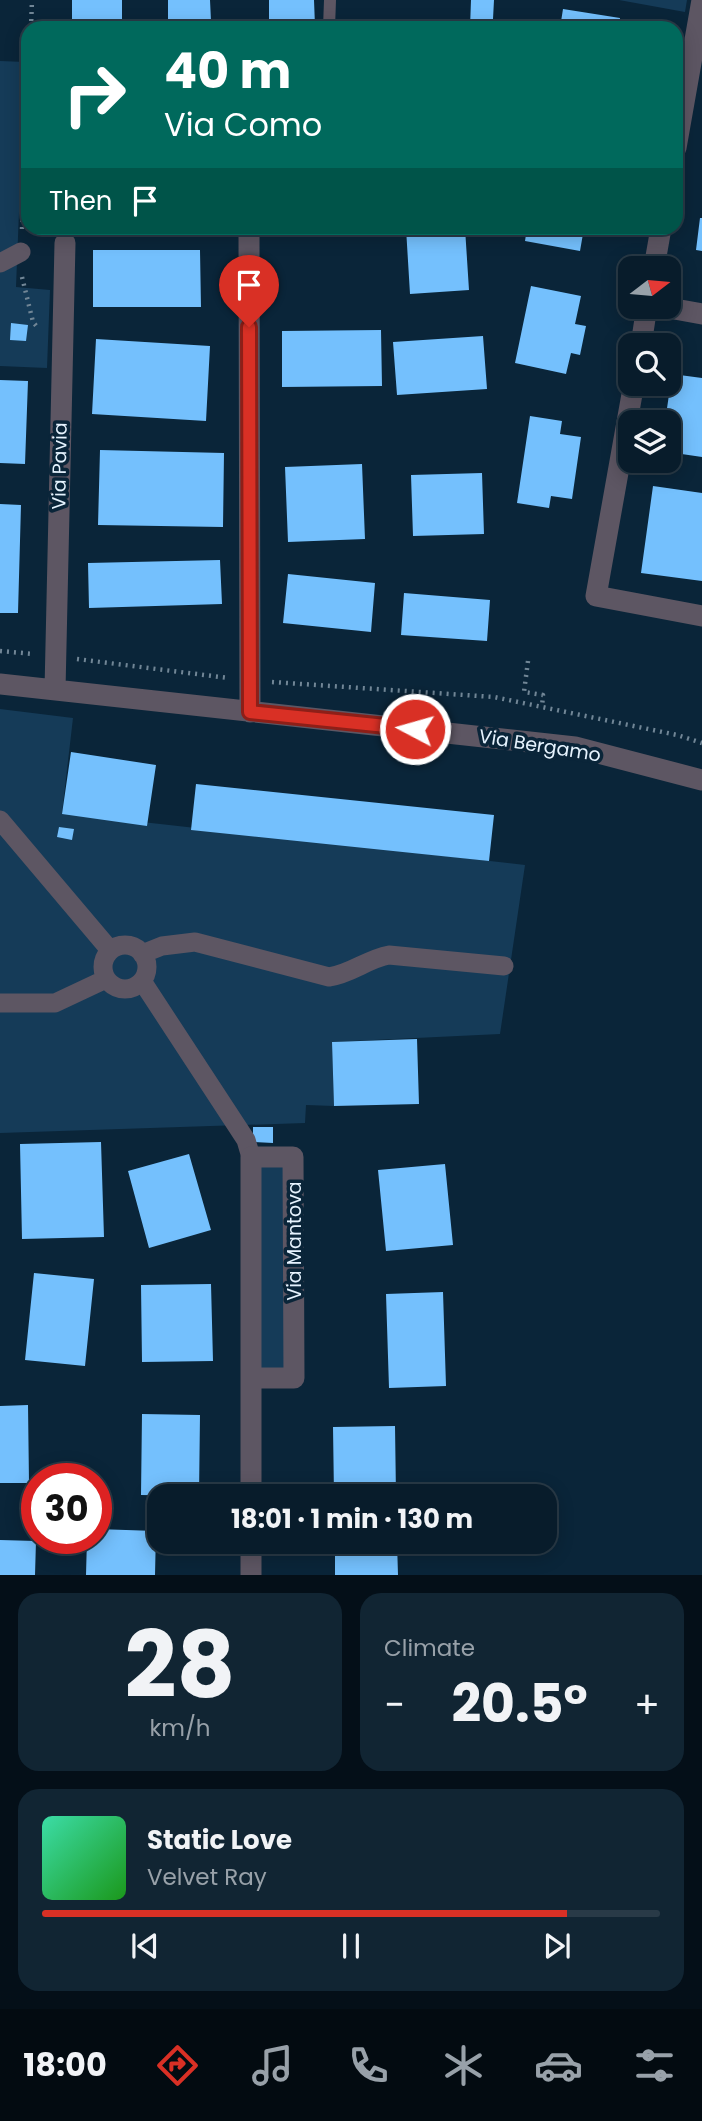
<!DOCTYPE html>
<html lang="en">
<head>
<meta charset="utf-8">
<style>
  body { margin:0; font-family:Poppins,sans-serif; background:#112533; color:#f1f3f6; height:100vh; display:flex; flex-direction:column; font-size:26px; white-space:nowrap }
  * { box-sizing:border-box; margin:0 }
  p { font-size:23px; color:#98a1a9 }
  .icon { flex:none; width:38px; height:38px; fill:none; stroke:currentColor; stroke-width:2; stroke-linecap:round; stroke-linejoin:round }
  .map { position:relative; height:1575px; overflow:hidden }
  .drawer { display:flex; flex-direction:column; gap:18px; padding:18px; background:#040f18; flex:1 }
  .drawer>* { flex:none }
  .banner { position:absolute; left:21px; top:21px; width:662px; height:214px; border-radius:21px; box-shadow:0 4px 18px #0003,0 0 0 2px #293a47; background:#00695c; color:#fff; overflow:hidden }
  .needle { width:46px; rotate:74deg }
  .controls { position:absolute; left:618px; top:256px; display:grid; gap:14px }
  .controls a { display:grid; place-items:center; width:63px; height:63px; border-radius:14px; background:#081c2b; box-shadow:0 4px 18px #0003,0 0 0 2px #293a47; font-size:35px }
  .speed { position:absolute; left:21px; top:1463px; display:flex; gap:14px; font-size:35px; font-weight:700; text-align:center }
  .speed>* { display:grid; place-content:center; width:91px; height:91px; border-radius:50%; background:#081c2b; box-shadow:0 4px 18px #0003,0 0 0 2px #293a47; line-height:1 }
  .speed .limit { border:10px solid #d22; background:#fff; color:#111 }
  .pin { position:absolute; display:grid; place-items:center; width:60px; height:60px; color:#fff; margin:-72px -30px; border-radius:50% 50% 50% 0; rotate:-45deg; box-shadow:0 0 7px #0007 }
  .pin .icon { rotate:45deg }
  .me { position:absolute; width:77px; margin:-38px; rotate:276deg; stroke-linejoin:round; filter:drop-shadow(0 0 5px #0008) }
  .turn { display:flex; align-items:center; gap:24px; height:147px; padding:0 28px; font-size:32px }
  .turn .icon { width:91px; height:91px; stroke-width:2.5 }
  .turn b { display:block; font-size:49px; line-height:60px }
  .then { display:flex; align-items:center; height:66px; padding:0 28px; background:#0003; gap:14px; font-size:26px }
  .big { font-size:52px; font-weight:700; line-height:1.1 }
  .drawer .tile { flex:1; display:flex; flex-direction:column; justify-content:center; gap:10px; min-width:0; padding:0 24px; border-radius:21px; background:#112533 }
  .drawer .dial { align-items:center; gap:0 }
  .dial b { font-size:91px; line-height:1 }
  .song { display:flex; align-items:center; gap:21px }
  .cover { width:84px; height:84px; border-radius:10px; background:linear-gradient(135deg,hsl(160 70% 55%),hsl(120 70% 35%)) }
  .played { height:7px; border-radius:4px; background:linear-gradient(90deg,#d93025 85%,#293a47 85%) }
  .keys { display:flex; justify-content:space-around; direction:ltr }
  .heat { display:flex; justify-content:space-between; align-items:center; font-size:38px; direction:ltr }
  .drawer .tiles { flex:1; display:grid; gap:18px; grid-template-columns:1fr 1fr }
  .tile:last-child { grid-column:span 2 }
  .trip { position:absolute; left:147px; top:1484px; width:410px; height:70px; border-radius:21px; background:#081c2b; box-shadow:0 4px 18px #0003,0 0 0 2px #293a47; font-weight:700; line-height:70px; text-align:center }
  .menu { display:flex; height:112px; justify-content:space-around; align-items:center; background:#030b11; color:#98a1a9 }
  .menu .icon { width:49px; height:49px }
  .menu .on { color:#d93025 }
  .menu b { font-size:32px; color:#f1f3f6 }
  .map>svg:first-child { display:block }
</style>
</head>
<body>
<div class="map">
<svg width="702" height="1575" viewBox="0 0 702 1575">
  <rect width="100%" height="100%" fill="#0a2539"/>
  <path fill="#153b58" d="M619,0H687L685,12Z
    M0,61L25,62L16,287L50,290L47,368L0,366Z
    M0,709L73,718L62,813L525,865L500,1034L332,1042L334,1106L306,1105L305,1123L0,1133Z
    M251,1157H293L294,1378H251Z"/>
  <path fill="#74c0fd" d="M72,0H122V28H72Z
    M168,0H210L211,21L269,20V0H314L315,26L168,28Z
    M471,0H494L493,19L506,20V28H470Z
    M563,9L620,18L619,28H560Z
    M700,218H702V251L696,250Z
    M406,228H465L469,290L410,294Z
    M527,228H584L580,251L525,241Z
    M93,250H200L201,307H93Z
    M531,286L581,296L575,324L586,326L580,355L571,353L566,374L515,363Z
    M11,323L28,325L26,341L10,340Z
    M381,330L382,386L282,387V331Z
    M483,336L487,389L397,395L393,342Z
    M96,339L210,346L206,421L92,414Z
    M672,374L702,378V457L668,452V422H665Z
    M0,380L28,381L25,464L0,463Z
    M530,416L562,421L560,434L581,437L572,499L551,496L549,508L517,503Z
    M100,450L224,453L223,527L98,525Z
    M362,464L365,539L288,542L285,467Z
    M482,473L484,534L413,536L411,475Z
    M653,486L702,493V581L641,573Z
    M0,504L21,505L18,613H0Z
    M220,560L222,604L89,608L88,563Z
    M288,574L375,583L371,632L283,623Z
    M404,593L490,600L487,641L401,635Z
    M71,752L156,765L147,826L62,814Z
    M196,784L494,815L489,861L191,830Z
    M59,827L74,829L72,840L57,837Z
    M417,1039L419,1104L334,1106L332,1042Z
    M253,1127H273V1143L253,1142Z
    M101,1142L104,1237L22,1239L20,1144Z
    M189,1154L211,1230L149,1248L128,1171Z
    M445,1164L453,1245L386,1251L378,1170Z
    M34,1273L94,1279L85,1366L25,1360Z
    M211,1284L213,1361L142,1362L141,1285Z
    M443,1292L446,1386L389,1388L386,1294Z
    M28,1405L29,1483H0V1406Z
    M142,1414L200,1415L199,1496L141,1495Z
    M395,1426L396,1496H334L333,1427Z
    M96,1529L156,1531L155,1575H86L87,1538H96Z
    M0,1540L36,1541L35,1575H0Z
    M335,1542H397L398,1575H335Z"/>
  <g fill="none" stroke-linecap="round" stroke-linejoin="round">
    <path stroke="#718696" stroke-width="4.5" stroke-dasharray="2 5" stroke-linecap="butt" d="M31,28L32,0
      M22,229L28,87
      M22,277L33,322L38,328
      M0,651L34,654
      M77,659L228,678
      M528,661L524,692L543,695L542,707
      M272,682L494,697L677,735L702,743"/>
    <path stroke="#5d5663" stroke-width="12" d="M329,28L330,0"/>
    <path stroke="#5d5663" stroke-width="19" d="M0,263L21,252
      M0,820L110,950
      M103 967a22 22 0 1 1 44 0a22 22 0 1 1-44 0Z
      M142,954L162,946L195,942L329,977C351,974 367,959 389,955L504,966
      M142,981L246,1140L251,1157
      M0,1003H55L106,979"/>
    <path stroke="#5d5663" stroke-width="21" d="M676,148L702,0
      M249,235L250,712
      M654,268L661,228
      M658,306L702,314
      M641,345L647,306
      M634,383L596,596L702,616
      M0,684L575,747L702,780
      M55,690L65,243
      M251,1378H294L293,1157H251V1496
      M251,1542V1575"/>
  </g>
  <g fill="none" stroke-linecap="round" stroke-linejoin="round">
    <g stroke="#8d1f18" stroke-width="18">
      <path id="route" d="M249,327L250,712L415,729"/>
    </g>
    <use href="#route" stroke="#d93025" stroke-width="12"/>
  </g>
  <g text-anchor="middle" stroke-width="7" stroke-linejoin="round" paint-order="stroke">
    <g font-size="19" fill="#e6f3fe" stroke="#0a2539">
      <text transform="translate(59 466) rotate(-89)" y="7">Via Pavia</text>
      <text transform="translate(540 745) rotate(9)" y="7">Via Bergamo</text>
      <text transform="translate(294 1241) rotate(-90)" y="7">Via Mantova</text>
    </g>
  </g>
</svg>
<div class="controls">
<a><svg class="needle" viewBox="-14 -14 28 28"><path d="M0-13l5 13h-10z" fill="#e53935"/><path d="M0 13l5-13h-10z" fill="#98a1a9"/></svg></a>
<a><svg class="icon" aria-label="search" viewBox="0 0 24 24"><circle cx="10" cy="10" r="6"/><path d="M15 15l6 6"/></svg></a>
<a><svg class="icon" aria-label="layers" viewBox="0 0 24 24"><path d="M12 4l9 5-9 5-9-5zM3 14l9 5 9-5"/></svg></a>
</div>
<div class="speed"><div class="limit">30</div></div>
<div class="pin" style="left:249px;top:327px;background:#d93025"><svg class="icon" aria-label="arrive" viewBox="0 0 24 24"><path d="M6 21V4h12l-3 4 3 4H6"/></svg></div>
<svg class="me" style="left:415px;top:729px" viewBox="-20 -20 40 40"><circle r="17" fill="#d93025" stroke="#fff" stroke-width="3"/><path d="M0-11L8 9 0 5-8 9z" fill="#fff"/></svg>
<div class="trip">18:01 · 1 min · 130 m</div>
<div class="banner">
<div class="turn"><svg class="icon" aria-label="right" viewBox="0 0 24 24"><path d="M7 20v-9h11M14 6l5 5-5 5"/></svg><div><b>40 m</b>Via Como</div></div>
<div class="then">Then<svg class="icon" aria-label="arrive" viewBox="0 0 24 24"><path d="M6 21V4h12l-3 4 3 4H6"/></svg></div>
</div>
</div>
<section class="drawer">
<div class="tiles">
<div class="tile dial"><b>28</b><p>km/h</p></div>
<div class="tile"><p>Climate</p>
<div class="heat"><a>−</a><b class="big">20.5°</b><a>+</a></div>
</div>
<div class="tile">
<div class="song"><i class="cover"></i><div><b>Static Love</b><p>Velvet Ray</p></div></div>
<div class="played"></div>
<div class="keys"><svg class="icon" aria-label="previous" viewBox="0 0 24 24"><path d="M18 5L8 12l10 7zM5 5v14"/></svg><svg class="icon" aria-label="pause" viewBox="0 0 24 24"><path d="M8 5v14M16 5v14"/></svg><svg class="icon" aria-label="next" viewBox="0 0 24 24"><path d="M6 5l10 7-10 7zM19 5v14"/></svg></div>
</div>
</div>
</section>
<nav class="menu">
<b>18:00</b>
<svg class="icon on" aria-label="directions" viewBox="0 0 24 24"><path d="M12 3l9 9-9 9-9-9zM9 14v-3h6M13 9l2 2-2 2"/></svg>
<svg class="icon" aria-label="music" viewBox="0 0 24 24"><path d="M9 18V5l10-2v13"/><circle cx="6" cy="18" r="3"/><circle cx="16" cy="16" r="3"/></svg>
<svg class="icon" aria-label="phone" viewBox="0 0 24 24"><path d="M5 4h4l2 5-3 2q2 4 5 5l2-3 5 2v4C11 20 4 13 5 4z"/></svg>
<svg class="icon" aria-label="climate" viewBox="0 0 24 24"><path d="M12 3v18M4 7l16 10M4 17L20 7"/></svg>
<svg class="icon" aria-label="car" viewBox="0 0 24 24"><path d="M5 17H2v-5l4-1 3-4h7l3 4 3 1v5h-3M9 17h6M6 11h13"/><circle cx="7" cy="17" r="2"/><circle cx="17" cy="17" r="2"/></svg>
<svg class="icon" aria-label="filters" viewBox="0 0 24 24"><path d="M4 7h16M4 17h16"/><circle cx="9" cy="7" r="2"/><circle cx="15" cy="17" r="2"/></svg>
</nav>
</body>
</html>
